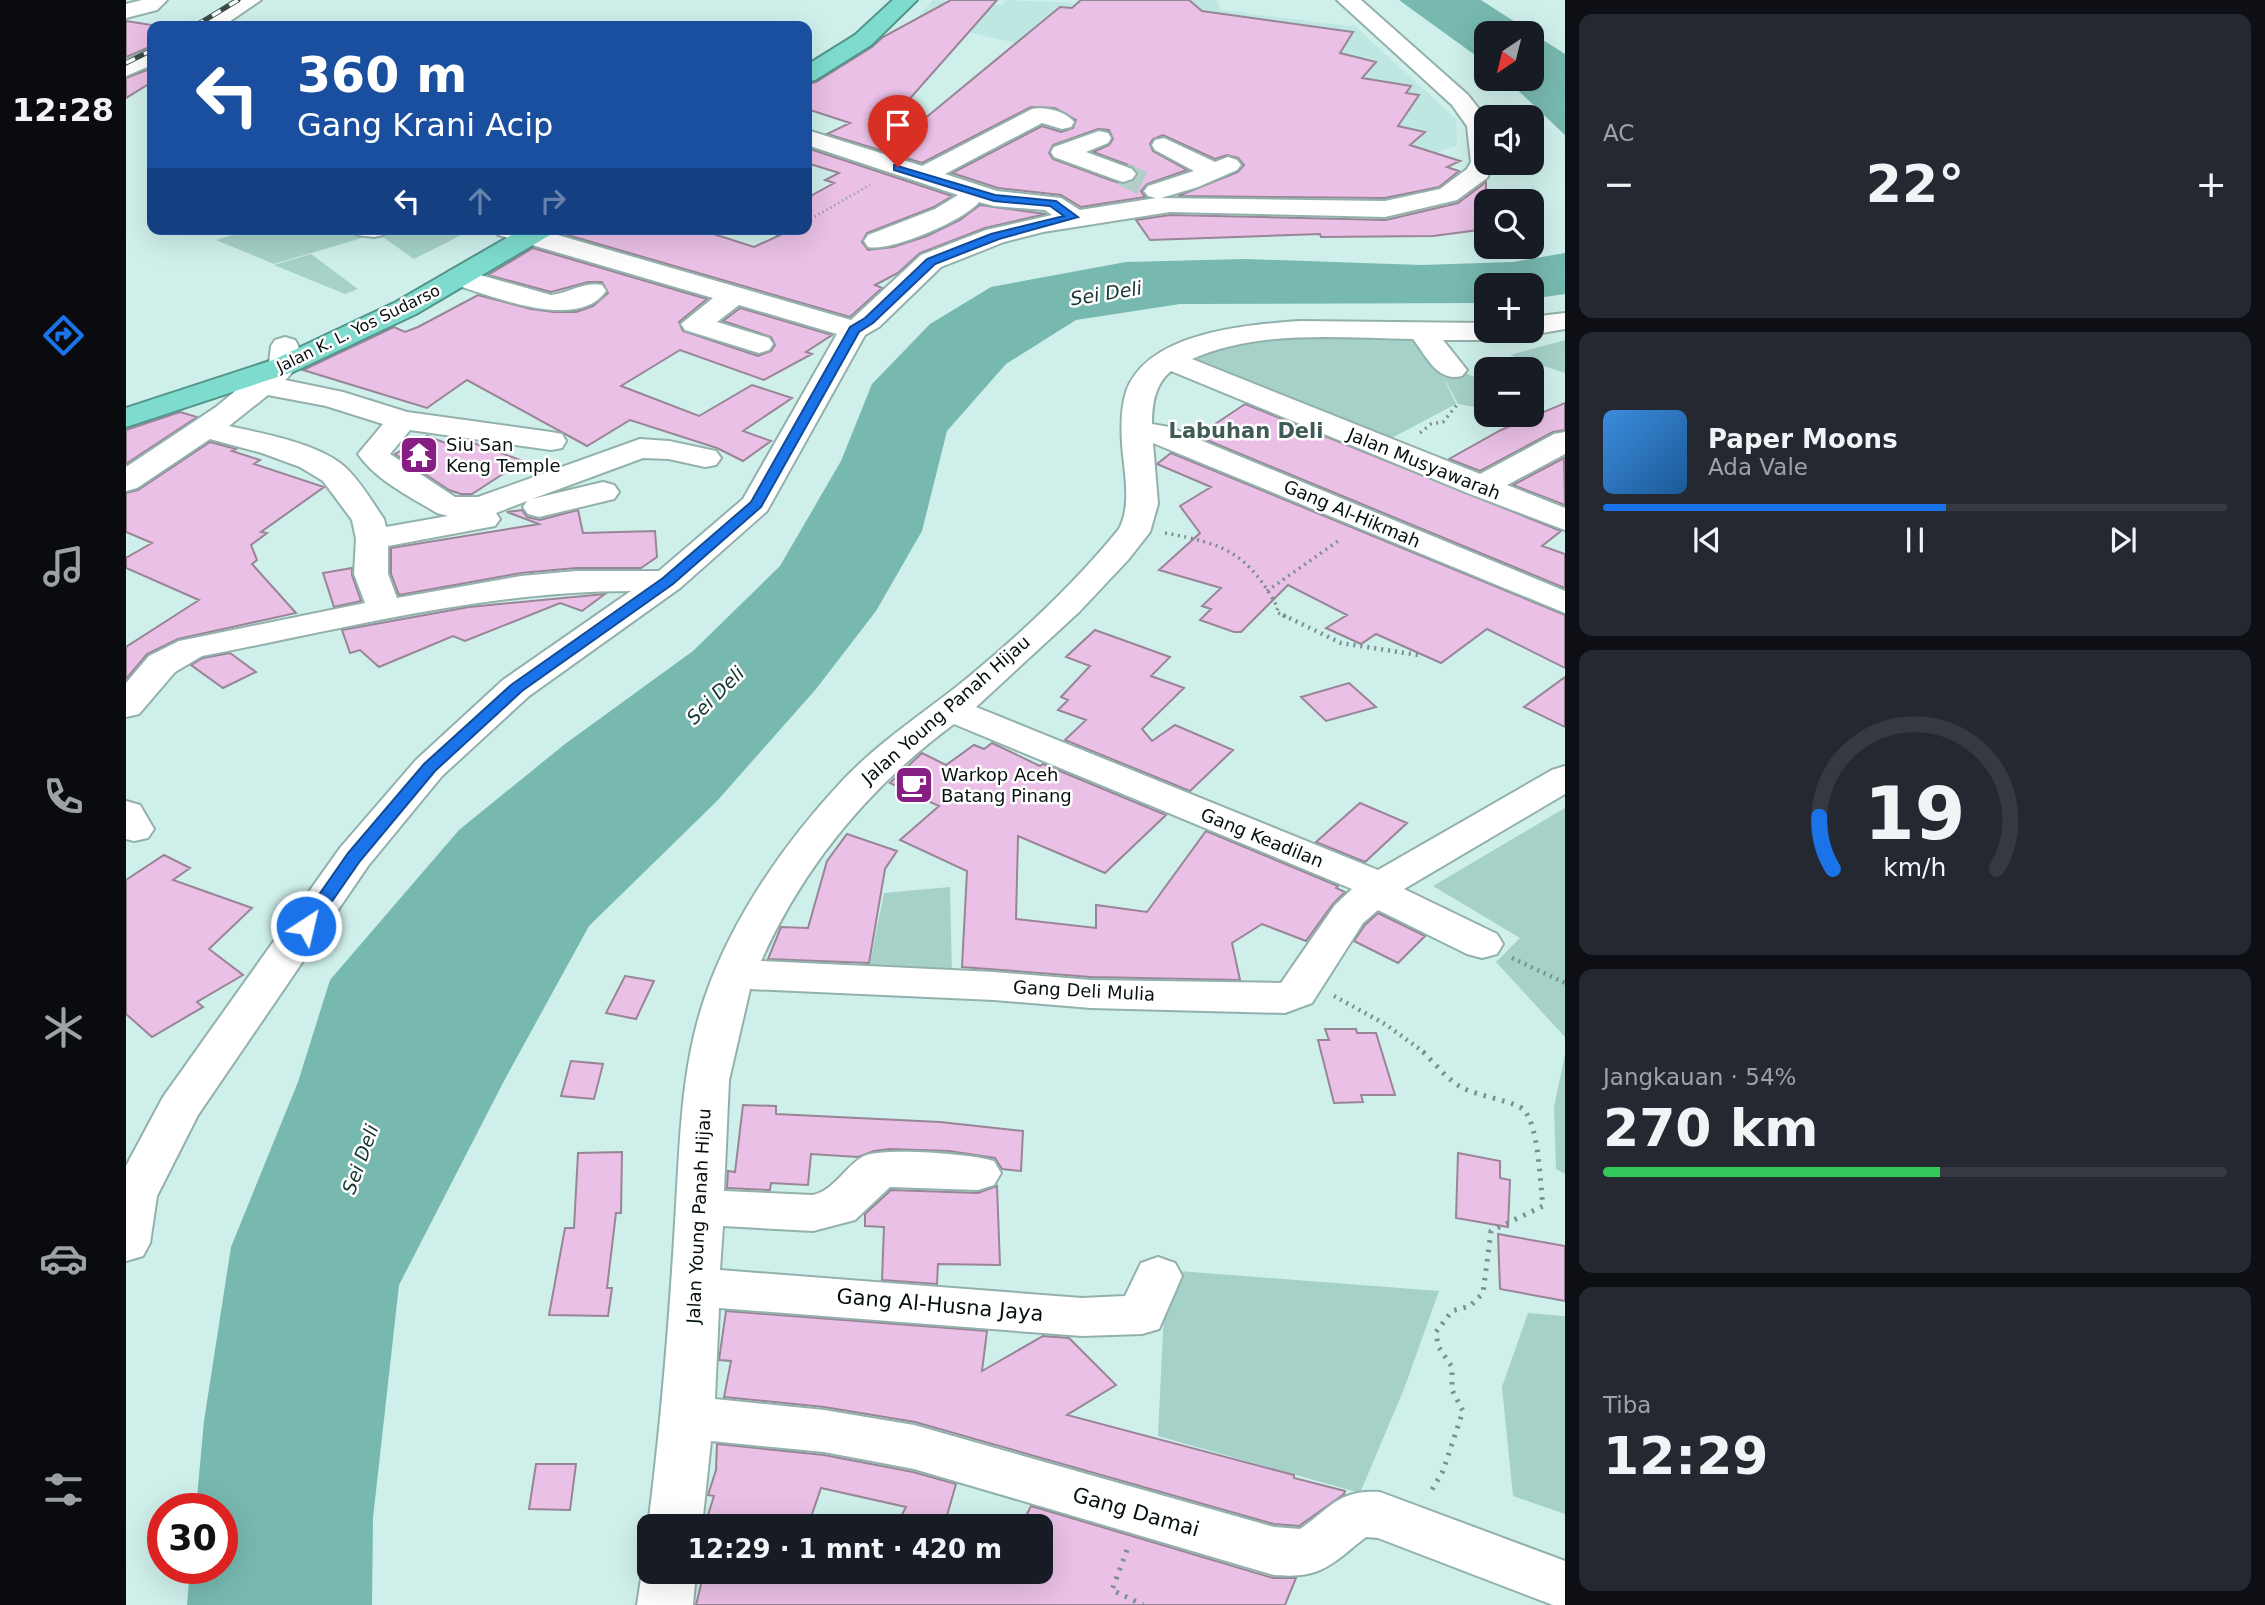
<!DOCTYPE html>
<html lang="id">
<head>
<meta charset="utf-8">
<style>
  body { margin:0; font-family:"DejaVu Sans",sans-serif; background:#242831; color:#f1f3f6; height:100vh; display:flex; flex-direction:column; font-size:26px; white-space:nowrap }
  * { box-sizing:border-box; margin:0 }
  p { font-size:23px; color:#9ea1a6 }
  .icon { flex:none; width:38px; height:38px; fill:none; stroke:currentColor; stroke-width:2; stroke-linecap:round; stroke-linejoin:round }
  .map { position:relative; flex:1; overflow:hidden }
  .side { display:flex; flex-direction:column; gap:14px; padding:14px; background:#0d0f14; width:700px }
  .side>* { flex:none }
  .top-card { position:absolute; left:21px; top:21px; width:665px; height:214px; border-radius:14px; box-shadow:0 7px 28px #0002; background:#1a4fa0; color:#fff; overflow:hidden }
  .needle { width:46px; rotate:215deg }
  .controls { position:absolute; left:1348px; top:21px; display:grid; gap:14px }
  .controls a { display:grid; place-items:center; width:70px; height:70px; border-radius:14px; background:#171b24; box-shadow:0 7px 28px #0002; font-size:35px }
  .speed { position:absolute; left:21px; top:1493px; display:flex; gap:14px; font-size:35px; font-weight:700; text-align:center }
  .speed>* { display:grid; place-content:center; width:91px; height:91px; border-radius:50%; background:#171b24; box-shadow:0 7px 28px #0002; line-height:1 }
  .speed .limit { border:10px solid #d22; background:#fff; color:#111 }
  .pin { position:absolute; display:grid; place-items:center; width:60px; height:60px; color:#fff; margin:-72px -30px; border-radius:50% 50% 50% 0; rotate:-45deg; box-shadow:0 0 7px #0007 }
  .pin .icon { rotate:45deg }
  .me { position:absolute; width:77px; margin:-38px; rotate:35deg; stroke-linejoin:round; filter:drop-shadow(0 0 5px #0008) }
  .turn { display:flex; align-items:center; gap:24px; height:147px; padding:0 35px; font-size:32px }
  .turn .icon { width:91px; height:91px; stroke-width:2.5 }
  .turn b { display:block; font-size:49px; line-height:60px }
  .lanes { display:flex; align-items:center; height:66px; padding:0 35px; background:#0003; justify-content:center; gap:35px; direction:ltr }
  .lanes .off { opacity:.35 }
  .big { font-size:52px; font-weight:700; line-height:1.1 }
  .side .card { flex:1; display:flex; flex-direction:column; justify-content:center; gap:10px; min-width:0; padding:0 24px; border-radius:14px; background:#242831 }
  .side .dial { align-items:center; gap:0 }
  .dial svg { height:182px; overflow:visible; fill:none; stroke:#363941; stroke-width:7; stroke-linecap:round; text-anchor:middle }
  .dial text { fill:#f1f3f6; stroke:none }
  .song { display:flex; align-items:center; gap:21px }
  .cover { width:84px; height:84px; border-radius:10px; background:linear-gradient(135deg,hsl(210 70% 55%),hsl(210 70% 35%)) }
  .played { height:7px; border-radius:4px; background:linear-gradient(90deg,#1a73e8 55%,#363941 55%) }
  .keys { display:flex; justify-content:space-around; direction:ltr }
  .heat { display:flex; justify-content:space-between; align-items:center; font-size:38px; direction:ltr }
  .charge { height:10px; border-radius:5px; background:linear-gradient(90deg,#34c759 54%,#363941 0) }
  .trip { position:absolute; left:511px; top:1514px; width:416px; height:70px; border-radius:14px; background:#171b24; box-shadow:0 7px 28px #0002; font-weight:700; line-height:70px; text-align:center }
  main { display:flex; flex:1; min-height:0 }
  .dock { display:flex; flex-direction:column; width:126px; justify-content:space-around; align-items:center; background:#090b0e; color:#9ea1a6 }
  .dock .icon { width:49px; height:49px }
  .dock .selected { color:#1a73e8 }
  .dock b { font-size:32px; color:#f1f3f6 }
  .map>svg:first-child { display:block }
</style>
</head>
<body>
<main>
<nav class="dock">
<b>12:28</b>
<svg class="icon selected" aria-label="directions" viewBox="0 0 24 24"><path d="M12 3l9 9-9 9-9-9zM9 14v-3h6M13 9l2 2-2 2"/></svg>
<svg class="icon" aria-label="music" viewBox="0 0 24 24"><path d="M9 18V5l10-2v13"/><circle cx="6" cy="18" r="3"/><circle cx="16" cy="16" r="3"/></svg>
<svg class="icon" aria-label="phone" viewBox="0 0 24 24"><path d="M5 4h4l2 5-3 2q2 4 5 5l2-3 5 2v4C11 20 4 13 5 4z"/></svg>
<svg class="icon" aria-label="climate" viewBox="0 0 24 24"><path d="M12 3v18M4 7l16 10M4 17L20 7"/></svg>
<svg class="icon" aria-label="car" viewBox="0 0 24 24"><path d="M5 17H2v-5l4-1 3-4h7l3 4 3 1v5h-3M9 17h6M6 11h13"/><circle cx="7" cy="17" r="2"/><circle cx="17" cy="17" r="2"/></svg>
<svg class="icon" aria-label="filters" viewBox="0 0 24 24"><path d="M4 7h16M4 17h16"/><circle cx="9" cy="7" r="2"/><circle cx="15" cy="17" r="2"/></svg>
</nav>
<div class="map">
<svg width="1439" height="1605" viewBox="0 0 1439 1605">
  <rect width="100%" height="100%" fill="#cfefea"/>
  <path fill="#bde7e0" d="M807,0L876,5L881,0L950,3L952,0H1091L1095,10L1230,27L1330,119L1331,145L1296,159L1040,77L789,20Z"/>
  <path fill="#a5d1c9" d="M127,229H228L236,238L148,264L90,240Z
    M262,229H347L288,259L254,235Z
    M185,254L232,289L219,294L148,265Z
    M1289,336L1337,372L1360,382V409L1332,404L1317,376L1330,404L1256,443L1057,361L1087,350L1141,338Z
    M1439,340V373L1384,355Z
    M1439,808V1037L1370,962L1394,938L1307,886Z
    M824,887L826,976L742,973L758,893Z
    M1439,1054V1174L1430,1169L1428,1107Z
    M1040,1270L1313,1291L1278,1389L1234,1493L1032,1436Z
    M1402,1313L1439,1316V1514L1387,1496L1376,1387Z"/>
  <path fill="#77b9af" d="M1273,0H1355L1439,54V135L1380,79H1405V33H1360V63Z
    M1439,253V294L1405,299V285H1360V303L1054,304L950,320L880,364L821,431L796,531L750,611L690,689L591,801L463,926L379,1079L273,1285L247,1518L246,1605H61L64,1568H96V1508H70L78,1421L105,1247L172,1082L204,980L333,830L439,744L567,651L654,566L715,461L746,384L804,324L865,287L1000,262L1119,259L1295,265L1387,262Z"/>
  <path fill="#eac0e6" stroke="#988596" stroke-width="2" fill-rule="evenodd" d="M825,0H871L780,103L797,120L934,7L946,8L955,0H1063L1076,11L1227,32L1214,53L1250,62L1236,78L1285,86L1280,93L1293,95L1272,126L1299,132L1284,145L1334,161L1321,167L1333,171L1313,187L1259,198L1052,196L1112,172L1118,165L1112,158L1101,155L1089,159L1037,135L1027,139L1024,144L1027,151L1061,170L1021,184L1015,191L1019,197L955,207L935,195L872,188L826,173L916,126L935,132L947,128L950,120L929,108L905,107L796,163L701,134L724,123L681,109V84L690,82L746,47L757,37ZM972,129L983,130L987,139L983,145L967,152L1008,167L1013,174L1007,181L998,184L987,181L927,159L923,153L927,145Z
    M0,21L26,25V46L0,57Z
    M26,68V82L0,98V78Z
    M681,148L826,196L808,207L741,233L736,242L742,250L767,247L801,236L834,220L854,205L920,214L859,228L794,253L772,273L749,285L756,288L724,317L431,232L437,229H572L628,247L667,229H681V198L708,183L699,180L713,173L681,163Z
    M1360,182V229L1307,236L1195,237L1194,234L1024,240L1010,220L1044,215L1260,220L1332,203Z
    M407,248L581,299L553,322L557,331L632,356L645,351L649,345L645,337L597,321L614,308L706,335L680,352L686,354L638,380L554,350L495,386L573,416L626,385L666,398L617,431L645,441L617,461L591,448L504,420L461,446L341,380L301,408L177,370L268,327L279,332L292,327L352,295L405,309L428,312H450L467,306L482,293L476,282H462L425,292L362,275Z
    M1439,403V430L1427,432L1354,471L1323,459L1375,430Z
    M1119,404L1435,531L1416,546L1439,554V588L1071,436Z
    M54,412L71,417L0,464V430Z
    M301,436L335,449L345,442L397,461L346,494H335L323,490L269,454Z
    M84,442L110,449L106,451L134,460L128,464L198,487L135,532L141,533L125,545L131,560L126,564L170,613L52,639L21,654L0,679V647L73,600L0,568V558L26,543L0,532V493L12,490Z
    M1045,453L1439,615V668L1361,629L1315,663L1250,634L1235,644L1200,628L1221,615L1162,585L1115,632H1108L1074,620L1085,609L1076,606L1095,588L1033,570L1074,533L1054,506L1085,487L1031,464Z
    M1438,458L1439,505L1387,485Z
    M396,510L401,517L414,520L452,510L457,533L529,531L531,557L515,568H450L395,573L273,595L265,574V548L413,524L381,512Z
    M226,568V575L235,601L208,607L197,573Z
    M479,594L456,611L434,603L339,641L327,636L253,667L234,650L224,653L216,630L343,607Z
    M969,630L1044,657L1025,676L1058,688L1016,729L1026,741L1049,725L1107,750L1064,791L939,740L960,720L932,710L942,700L935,697L964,666L940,657Z
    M104,653L130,672L97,688L65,665L77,658Z
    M1439,677V727L1398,707Z
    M1223,683L1250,707L1200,721L1175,697Z
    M866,743L914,766L917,764L1040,815L979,873L892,836L890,919L970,928V905L1021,912L1080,831L1212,886L1210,888L1219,892L1207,904L1180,941L1136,924L1106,943L1114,980L965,977L836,967L841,871L774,840L813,806L764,783L796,753L820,765L848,745L858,749Z
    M1234,803L1281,823L1239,862L1190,842Z
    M721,834L771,851L759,869L743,963L642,959L655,927L682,928L701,861Z
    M38,855L64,868L47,880L126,908L83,949L117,975L71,1002L77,1007L26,1037L0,1014V880Z
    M1252,913L1299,936L1272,963L1228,941L1239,925Z
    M499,976L528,981L510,1019L480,1013Z
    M1199,1029H1230L1231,1033H1250L1269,1095H1235L1237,1102L1208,1103L1192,1040H1203Z
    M445,1061L477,1064L468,1099L435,1096Z
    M617,1105L650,1106V1114L814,1122L897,1131L895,1171L876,1169L869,1158L823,1151L764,1149L748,1151L732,1157L685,1154L682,1185L645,1183L644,1190L601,1188L602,1171L609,1172Z
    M496,1152L495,1213H490L481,1288H486L482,1316L423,1315L439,1228H448L452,1153Z
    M1332,1153L1374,1161V1178L1384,1180L1382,1227L1330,1218Z
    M871,1186L874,1265L812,1264L811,1284L756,1280L758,1227L739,1226V1214L765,1190L852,1193Z
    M1372,1234L1439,1246V1301L1374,1289Z
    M600,1311L861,1331L856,1371L917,1336L943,1338L990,1385L941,1415L1168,1475V1478L1219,1491L1218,1494L1173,1526L1148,1524L789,1422L698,1407L598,1397L605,1361L593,1360Z
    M591,1444L698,1455L787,1472L830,1484L818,1526H770L780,1507L695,1488L682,1526H632L582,1515L588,1496L582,1495L590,1470Z
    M410,1464H450L444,1510L403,1509Z
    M905,1506L1147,1578H1170L1159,1605H570L578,1572H915V1526H895Z"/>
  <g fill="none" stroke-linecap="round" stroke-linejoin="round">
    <path stroke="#b1cec9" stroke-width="24" stroke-dasharray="24 12" stroke-linecap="butt" d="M997,174L1016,183"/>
    <g stroke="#93b1ac" stroke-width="4">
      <path id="minor" d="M16,0H41L31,10L0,18V4Z
        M109,0H135L97,26H71Z
        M1211,0H1235L1342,95L1360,118V163H1369L1361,178L1331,200L1259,217L1044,212L917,232L878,242L815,267L753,327L739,335L641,511L554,588L403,696L316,776L242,866L72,1115L31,1196L24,1243L17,1256L0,1261V1166L37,1097L214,848L290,760L377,680L505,591C360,591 217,629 76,656L49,672L13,714L0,717V683L23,656L53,641L239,603L228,574L230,539L226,520L197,481L174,467L136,453L84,439L11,488L0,491V467L90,407L143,363L145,346L149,340L159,337L169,340C179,354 170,370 159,380L217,392L281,412L425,432L436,434L440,441L436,448L425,450L284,430L264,454L329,497H352L514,439L543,441L590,451L595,458L590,465L579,467L543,459L517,458L406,499L477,482L488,485L493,492L488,499L413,517L402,514L397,507L401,501L370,513L374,519L369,526L262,546V574L271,598L395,576L450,571H533L617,499L711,334L613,305L591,322L643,338L647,344L643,350L633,353L623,350L559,330L555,324L587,298L372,235L368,229H411L725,320L795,255L860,230L926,215L919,210L868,206L853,202C838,221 764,252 742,247L738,241L742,235L809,209L832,195L681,145V130L796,166L906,109C918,106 940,111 948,122L945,127L936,129L916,123L819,174L871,191L935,198L954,210L1030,198L1022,196L1018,191L1022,186L1068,171L1029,150L1026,145L1029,140L1038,138L1089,162L1102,157L1111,160L1115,165L1111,170L1072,187L1035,198L1259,201L1314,189L1341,169L1345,162L1341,126L1326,105ZM142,395L200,406L257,424L232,454C251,481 283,496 311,513L322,516L260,527L258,519C247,503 234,481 219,467C192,443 138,434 103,426Z
        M26,49V65L0,76V60Z
        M973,131L982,133L985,138L982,143L960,152L1006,169L1010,174L1006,179L997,182L988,179L928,157L925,152L928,147Z
        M227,229H261L257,235L248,237L231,235Z
        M333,269L425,295C443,293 458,281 476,285L480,291C451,333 362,294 323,283L319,277L323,271Z
        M1439,313V329L1405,335L1394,331H1405V317Z
        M1174,321L1360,323V331H1380L1376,337L1359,340H1317L1341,370L1336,376C1311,382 1301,357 1287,339C1214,338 1135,329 1066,359L1354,474L1428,434L1439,432V454L1381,485L1439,508V530L1344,494L1045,371C1029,384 1026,404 1026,424L1043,427L1439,591V613L1027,443L1032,504L1024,532L1002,560L953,612L850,707L1252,870L1426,770L1439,766V794L1278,889L1371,934L1377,944L1371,954L1356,958L1341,954L1252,910L1237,923L1186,1003L1159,1013L965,1008L868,1000L624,989L603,1080L598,1191L687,1195C709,1190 719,1166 738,1156C759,1147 846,1154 868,1161L875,1173L868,1185L852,1190L764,1187L729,1220L687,1231L597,1226L594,1270L956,1298L999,1296L1015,1263L1032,1257L1049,1263L1056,1276L1033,1329L1016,1334L956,1336L593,1308L589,1399L698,1410L788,1425L1148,1527L1174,1529C1204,1509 1212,1489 1254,1492L1439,1561V1605H1427L1252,1538L1240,1537C1205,1564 1197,1579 1148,1575L788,1469L698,1452L585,1441L576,1526H523V1528L522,1526C535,1425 543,1324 549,1223C554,1147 554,1069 579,997C606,918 659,842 716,781C750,745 790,718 829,688C887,641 946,587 993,529C1006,505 998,471 996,444C995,427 995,408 1000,392C1021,332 1120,325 1174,321ZM828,724L1226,889L1209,905L1155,983L965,980L868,972L635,961C678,865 744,786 828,724Z
        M0,801L14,805L28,829L22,838L8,841L0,839Z
        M523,1556V1572H570L567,1605H511L516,1572Z"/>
    </g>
    <g stroke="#54958b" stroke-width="4">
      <path id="highway" d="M767,0H791L745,45L689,80L681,82V65L729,35Z
        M396,229H428L424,235L290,314L167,372L0,427V408L147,360L270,302Z"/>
    </g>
    <path stroke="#79908d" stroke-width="2.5" stroke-dasharray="1 3.5" stroke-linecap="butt" d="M681,221L744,185
      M650,236L664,229"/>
    <path stroke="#79908d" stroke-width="3.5" stroke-dasharray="2 4.5" stroke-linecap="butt" d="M1294,433L1305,424L1317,422L1331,405
      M1039,533C1099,544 1121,552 1152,608L1150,612L1161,617
      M1141,591L1215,539"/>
    <path stroke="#79908d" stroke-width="4.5" stroke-dasharray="2 5" stroke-linecap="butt" d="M1157,615L1215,643L1292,655
      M1386,958L1439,983
      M1208,996L1259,1024L1299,1053"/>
    <path stroke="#79908d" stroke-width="5" stroke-dasharray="2.5 7" stroke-linecap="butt" d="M1297,1052C1310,1064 1321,1080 1337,1088C1352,1096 1391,1102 1398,1110C1413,1127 1414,1183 1417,1206L1365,1231L1357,1293L1344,1306L1326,1311L1310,1332L1312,1346L1326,1367V1390L1337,1411L1317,1471L1304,1493
      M1001,1550L986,1590L1017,1605"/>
    <use href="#minor" fill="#fff" fill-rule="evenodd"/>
    <use href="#highway" fill="#7edcce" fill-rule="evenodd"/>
    <g stroke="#3a4b48" stroke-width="5">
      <path id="rail" d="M69,26L112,0
        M0,63L26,50"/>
    </g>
    <use href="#rail" stroke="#fff" stroke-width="3.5" stroke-dasharray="10" stroke-linecap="butt"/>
  </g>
  <path fill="#1a73e8" stroke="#114b97" stroke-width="2" d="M768,165L869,195L930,201L952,217L873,239L809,264L747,323L733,332L635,507L547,584L396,691L309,771L234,861L186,930H174L172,926L174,922L222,853L298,764L385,685L537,578L625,502L724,327L739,318L801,259L865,234L938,216L924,206L868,201L768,170Z"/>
  <defs>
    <g id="temple-square" transform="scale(2.0125)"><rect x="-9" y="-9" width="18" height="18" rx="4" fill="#871e84" stroke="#fff"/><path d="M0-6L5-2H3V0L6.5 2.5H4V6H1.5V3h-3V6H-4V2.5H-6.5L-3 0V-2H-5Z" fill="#fff"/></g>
    <g id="cafe-square" transform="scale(2.0125)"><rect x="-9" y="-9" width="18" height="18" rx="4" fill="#871e84" stroke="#fff"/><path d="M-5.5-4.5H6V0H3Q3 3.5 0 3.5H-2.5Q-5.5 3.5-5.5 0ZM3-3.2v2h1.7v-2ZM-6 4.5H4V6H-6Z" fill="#fff"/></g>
  </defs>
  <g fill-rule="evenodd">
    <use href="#temple-square" x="293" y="455"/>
    <use href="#cafe-square" x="788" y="785"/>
  </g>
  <g text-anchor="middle" stroke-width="5" stroke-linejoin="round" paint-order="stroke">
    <g font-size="16" fill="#06110f" stroke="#fff">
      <text transform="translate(232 328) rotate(-26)" y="6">Jalan K. L. Yos Sudarso</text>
    </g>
    <g font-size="18" fill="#06110f" stroke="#fff" text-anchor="start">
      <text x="320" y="451">Siu San<tspan x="320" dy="21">Keng Temple</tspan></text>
      <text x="815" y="781">Warkop Aceh<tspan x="815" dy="21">Batang Pinang</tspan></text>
    </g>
    <g font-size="18" fill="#06110f" stroke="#fff">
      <text transform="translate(1298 464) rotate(22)" y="6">Jalan Musyawarah</text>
      <text transform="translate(1226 514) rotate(23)" y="6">Gang Al-Hikmah</text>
      <text transform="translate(820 710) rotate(-41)" y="6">Jalan Young Panah Hijau</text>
      <text transform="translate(1136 838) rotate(22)" y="6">Gang Keadilan</text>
      <text transform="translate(958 991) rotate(3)" y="6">Gang Deli Mulia</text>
      <text transform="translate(573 1216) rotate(-87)" y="6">Jalan Young Panah Hijau</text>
    </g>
    <g font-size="19" font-style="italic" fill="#163733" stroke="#fff">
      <text transform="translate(980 293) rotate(-9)" y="7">Sei Deli</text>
      <text transform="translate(589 695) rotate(-45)" y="7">Sei Deli</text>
      <text transform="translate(234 1159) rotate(-70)" y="7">Sei Deli</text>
    </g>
    <g font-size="21" font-weight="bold" fill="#3f5b56" stroke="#fff">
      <text x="1120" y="438">Labuhan Deli</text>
    </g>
    <g font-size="21" fill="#06110f" stroke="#fff">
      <text transform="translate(814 1305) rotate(5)" y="7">Gang Al-Husna Jaya</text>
      <text transform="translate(1010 1512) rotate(16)" y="7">Gang Damai</text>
    </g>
  </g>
</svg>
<div class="controls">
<a><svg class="needle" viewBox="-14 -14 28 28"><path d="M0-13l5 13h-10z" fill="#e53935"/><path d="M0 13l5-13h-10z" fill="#9ea1a6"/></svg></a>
<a><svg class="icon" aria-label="sound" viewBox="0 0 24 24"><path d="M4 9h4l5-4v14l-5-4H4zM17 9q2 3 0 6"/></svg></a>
<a><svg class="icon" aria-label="search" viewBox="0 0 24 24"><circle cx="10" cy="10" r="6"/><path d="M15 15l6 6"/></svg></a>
<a>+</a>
<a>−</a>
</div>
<div class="speed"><div class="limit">30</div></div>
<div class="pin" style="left:772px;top:167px;background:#d93025"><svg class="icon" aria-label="arrive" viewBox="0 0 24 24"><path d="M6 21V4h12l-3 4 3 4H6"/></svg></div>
<svg class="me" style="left:180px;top:926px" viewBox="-20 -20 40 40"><circle r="17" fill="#1a73e8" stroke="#fff" stroke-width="3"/><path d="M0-11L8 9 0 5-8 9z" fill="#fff"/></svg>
<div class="trip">12:29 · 1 mnt · 420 m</div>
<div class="top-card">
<div class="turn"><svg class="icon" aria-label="left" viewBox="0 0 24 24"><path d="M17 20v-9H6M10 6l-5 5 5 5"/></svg><div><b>360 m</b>Gang Krani Acip</div></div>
<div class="lanes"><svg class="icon" aria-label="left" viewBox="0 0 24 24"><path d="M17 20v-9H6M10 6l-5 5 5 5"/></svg><svg class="icon off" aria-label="ahead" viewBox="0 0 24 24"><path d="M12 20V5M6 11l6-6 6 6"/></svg><svg class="icon off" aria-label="right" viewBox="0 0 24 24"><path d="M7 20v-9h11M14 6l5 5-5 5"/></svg></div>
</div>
</div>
<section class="side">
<div class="card"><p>AC</p>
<div class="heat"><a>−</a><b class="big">22°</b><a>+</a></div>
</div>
<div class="card">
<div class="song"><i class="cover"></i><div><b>Paper Moons</b><p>Ada Vale</p></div></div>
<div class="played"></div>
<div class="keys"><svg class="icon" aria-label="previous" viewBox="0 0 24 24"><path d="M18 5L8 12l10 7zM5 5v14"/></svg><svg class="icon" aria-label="pause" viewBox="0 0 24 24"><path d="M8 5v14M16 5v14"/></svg><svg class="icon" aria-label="next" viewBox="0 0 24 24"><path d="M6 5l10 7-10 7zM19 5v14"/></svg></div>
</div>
<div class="card dial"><svg viewBox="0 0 100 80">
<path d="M14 69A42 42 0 1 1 86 69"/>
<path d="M14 69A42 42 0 0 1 8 46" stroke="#1a73e8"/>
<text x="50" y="56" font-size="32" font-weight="700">19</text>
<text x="50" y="72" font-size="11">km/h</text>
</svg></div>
<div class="card"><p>Jangkauan · 54%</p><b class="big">270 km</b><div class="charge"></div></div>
<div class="card"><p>Tiba</p><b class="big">12:29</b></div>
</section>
</main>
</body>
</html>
